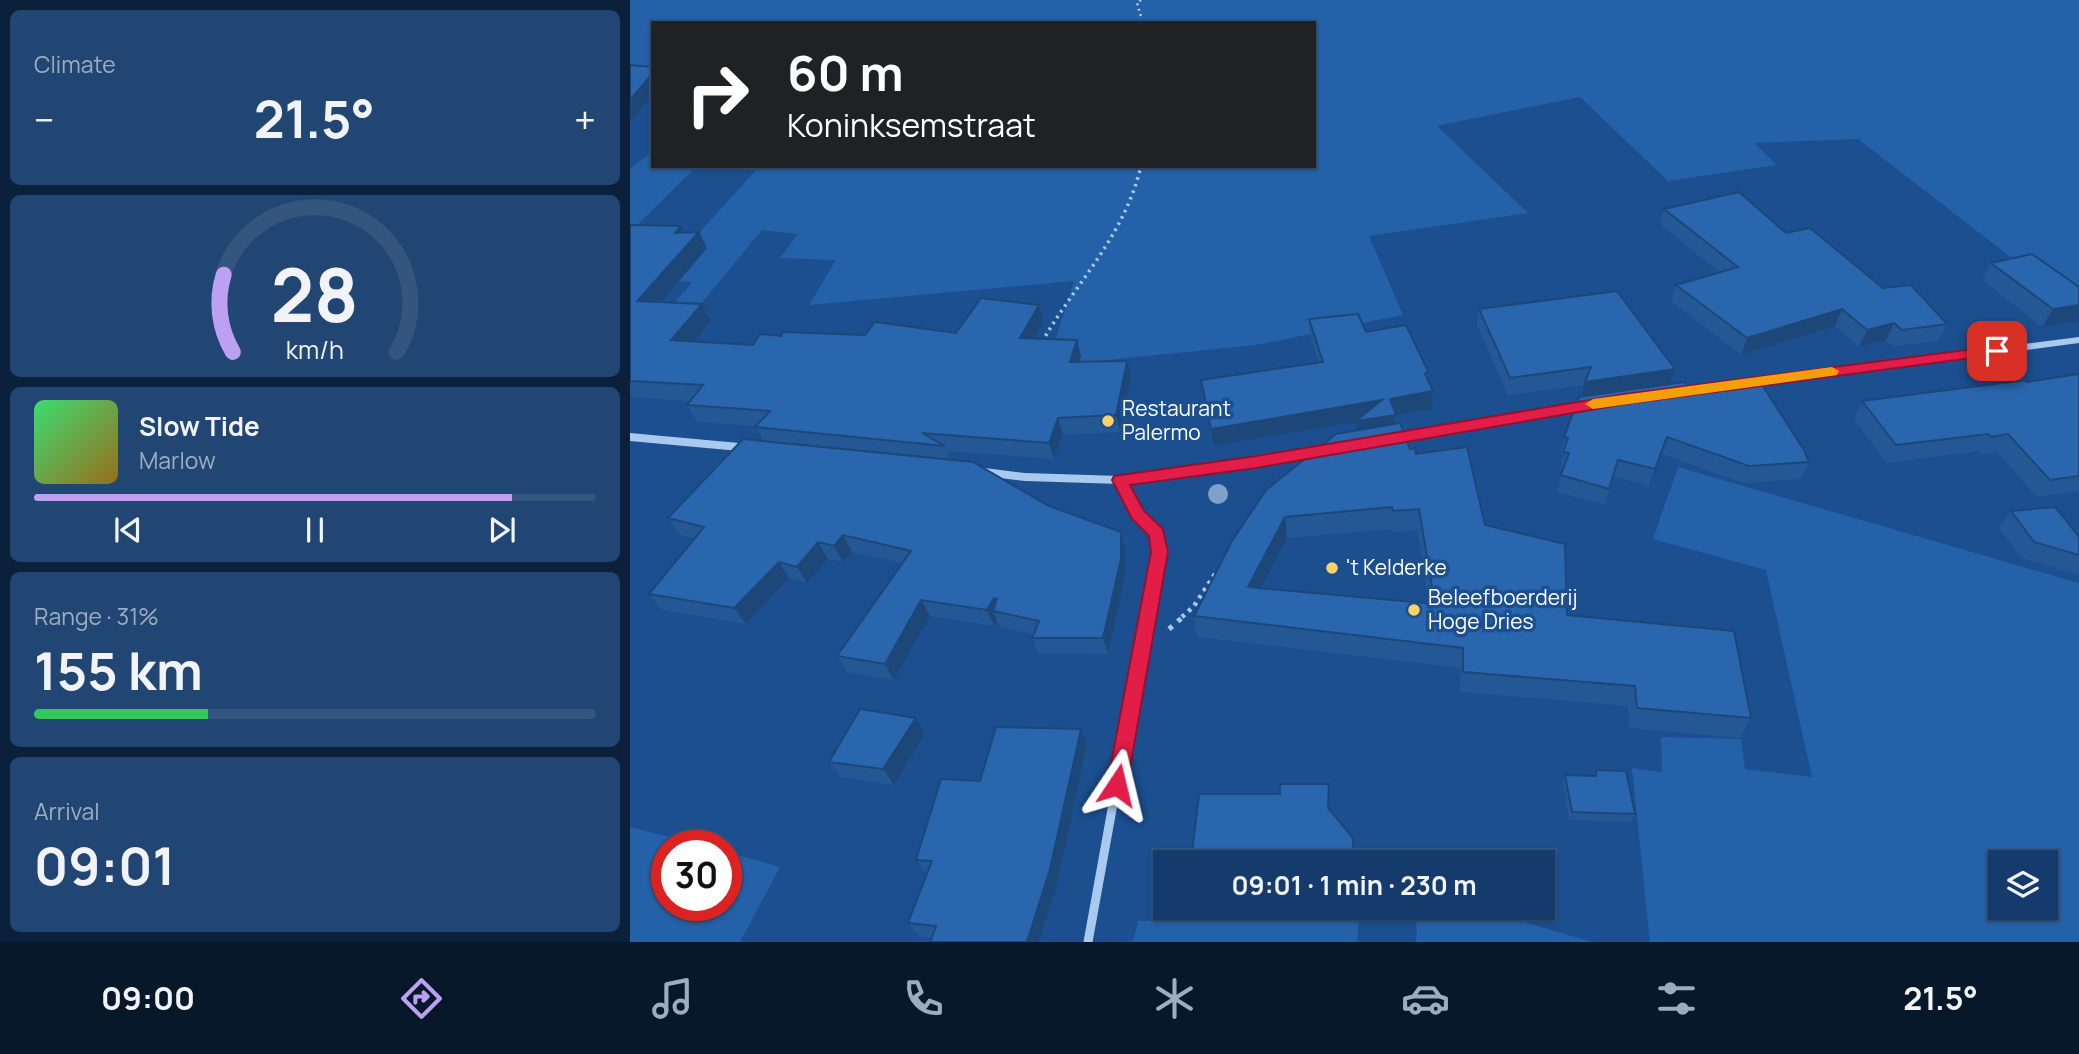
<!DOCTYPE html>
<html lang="en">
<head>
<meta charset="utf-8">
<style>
  body { margin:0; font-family:Manrope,sans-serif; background:#214673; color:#f1f3f6; height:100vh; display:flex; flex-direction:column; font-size:26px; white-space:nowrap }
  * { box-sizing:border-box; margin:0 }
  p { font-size:23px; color:#9dadc1 }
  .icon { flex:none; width:38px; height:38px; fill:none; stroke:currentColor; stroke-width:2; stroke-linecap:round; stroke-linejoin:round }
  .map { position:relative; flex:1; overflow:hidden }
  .side { display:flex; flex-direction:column; gap:10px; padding:10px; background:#0b203b; width:630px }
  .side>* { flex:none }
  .banner { position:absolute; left:21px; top:21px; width:665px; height:147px; border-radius:0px; box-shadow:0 2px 5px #0004,0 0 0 2px #33557e; background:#202124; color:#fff; overflow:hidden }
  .controls { position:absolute; left:1358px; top:850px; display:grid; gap:14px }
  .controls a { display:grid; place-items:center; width:70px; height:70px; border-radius:0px; background:#143b6b; box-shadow:0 2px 5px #0004,0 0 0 2px #33557e; font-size:35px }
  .speed { position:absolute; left:21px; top:830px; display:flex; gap:14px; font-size:35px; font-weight:700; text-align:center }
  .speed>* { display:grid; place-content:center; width:91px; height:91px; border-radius:50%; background:#143b6b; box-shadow:0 2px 5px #0004,0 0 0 2px #33557e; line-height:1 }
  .speed .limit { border:10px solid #d22; background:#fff; color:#111 }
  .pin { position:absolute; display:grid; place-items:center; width:60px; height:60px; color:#fff; margin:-30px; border-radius:14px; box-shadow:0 4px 10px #0006 }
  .me { position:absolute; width:77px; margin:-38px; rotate:10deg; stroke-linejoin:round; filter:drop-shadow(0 0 5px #0008) }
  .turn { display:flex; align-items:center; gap:24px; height:147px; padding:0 21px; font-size:32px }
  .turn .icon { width:91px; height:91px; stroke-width:2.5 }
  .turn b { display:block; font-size:49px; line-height:60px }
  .big { font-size:52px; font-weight:700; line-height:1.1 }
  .side .tile { flex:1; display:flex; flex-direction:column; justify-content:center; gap:10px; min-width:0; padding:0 24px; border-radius:10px; background:#214673 }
  .side .dial { align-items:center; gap:0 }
  .dial svg { height:182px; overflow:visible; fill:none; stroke:#33557e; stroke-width:7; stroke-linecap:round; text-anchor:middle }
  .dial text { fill:#f1f3f6; stroke:none }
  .song { display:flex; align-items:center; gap:21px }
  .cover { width:84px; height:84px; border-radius:10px; background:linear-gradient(135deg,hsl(140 70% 55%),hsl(40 70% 35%)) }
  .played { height:7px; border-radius:4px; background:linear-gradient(90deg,#bca0f2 85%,#33557e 85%) }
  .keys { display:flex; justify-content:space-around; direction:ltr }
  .heat { display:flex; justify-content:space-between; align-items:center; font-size:38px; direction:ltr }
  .charge { height:10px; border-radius:5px; background:linear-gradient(90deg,#34c759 31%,#33557e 0) }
  .trip { position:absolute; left:523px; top:850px; width:402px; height:70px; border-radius:0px; background:#143b6b; box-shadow:0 2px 5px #0004,0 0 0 2px #33557e; font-weight:700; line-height:70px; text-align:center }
  .dock { display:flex; height:112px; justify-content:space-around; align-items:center; background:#08182b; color:#9dadc1 }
  .dock .icon { width:49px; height:49px }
  .dock .selected { color:#bca0f2 }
  .dock b { font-size:32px; color:#f1f3f6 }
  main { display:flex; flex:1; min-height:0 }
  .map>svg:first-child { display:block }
</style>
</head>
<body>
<main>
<section class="side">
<div class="tile"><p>Climate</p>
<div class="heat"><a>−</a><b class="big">21.5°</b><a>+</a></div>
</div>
<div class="tile dial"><svg viewBox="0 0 100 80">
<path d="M14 69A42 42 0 1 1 86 69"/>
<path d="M14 69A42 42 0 0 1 10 35" stroke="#bca0f2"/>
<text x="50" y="56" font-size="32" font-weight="700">28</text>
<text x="50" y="72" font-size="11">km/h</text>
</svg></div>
<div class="tile">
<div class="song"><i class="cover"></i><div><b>Slow Tide</b><p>Marlow</p></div></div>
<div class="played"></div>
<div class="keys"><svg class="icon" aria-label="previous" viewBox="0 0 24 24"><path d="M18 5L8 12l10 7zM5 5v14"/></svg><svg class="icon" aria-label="pause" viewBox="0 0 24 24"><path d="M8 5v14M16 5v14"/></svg><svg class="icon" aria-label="next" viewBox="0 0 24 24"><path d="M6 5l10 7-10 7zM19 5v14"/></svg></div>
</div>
<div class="tile"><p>Range · 31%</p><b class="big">155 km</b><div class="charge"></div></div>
<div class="tile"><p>Arrival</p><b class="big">09:01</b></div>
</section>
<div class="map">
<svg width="1449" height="942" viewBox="0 0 1449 942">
  <rect width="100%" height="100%" fill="#1b4f8f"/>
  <path fill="#2461a8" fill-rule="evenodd" d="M0,0H1449V310L1228,139L1124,143L1147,165L1038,181L950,97L807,126L898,213L739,236L773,315L626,345L417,366L444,281L179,305L206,260L150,258L168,234L132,230L60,317L36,313L62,282L26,280L127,169L72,166H684V23H23V76L0,74Z
    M23,151V166H67L0,232V169Z
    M1048,467L1449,583V942H1020L1002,768L1032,772L1031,737L1111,739L1115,769L1182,777L1136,570L1023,539ZM1370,863H1416V908H1370Z
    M0,827L70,845H37V905H96V852L150,867L110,942H0Z
    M787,908H847L962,942H786Z
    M729,920L727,942H503L508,921Z"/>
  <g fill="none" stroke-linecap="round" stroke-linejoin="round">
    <path stroke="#a9c9ee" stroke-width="2.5" stroke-dasharray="2 3.5" stroke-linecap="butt" d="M511,0L507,3L513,23"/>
    <path stroke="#a9c9ee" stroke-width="3.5" stroke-dasharray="2.5 4.5" stroke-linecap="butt" d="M412,342C447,281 494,237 511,166"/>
    <path stroke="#a9c9ee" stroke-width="4.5" stroke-dasharray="3.5 5" stroke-linecap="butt" d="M552,617L564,606L585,574"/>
    <path stroke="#a9c9ee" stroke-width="5" stroke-dasharray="4.5 7" stroke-linecap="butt" d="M539,629L554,616"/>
    <path stroke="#a9c9ee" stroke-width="7" d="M490,480L507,515L527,533L529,552L517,617"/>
    <path stroke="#a9c9ee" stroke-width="9" d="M458,942L517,616"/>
    <path fill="#a9c9ee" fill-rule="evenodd" d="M1449,337V343L1116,387L1110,383L1116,379Z
      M959,401L963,402L965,405L963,408L760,442L754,438L760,434Z
      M0,433L120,444L126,448L120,452L0,441Z
      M697,445L703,449L701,452L490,484L395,481L347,475L341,471L347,467L395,473L490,476Z"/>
  </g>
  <circle fill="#7ea0ca" cx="588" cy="494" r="10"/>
  <path fill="#245895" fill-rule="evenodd" d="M1034,209L1156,233L1317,324L1308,341L1264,346L1256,340L1229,347L1205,326L1111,355L1041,301L1046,285L1089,272L1030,224Z
    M0,226H51L54,232H69L77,248L31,302L81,321L64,341L123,345L151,336L326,333L409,305L413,322L404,338L451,356L449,362L501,378L490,432L433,435L424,459L317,451L321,460L419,506L491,532L495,548V575L478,654L408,653L402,638L403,634L370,627L367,620L364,626L300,616L264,680L217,672L207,656L272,563L222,552L213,562L198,559L177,583L159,578L116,624L32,610L19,594L65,538L50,535L38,518L133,441L125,426L67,422L57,405L60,401L0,397Z
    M1361,263L1449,287V321L1412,327L1352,280Z
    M849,309L1045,369L1041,384L1058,388L1179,462L1171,479L1113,483L1032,454L1019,486L984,477L975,505L927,492L933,469H930L933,454H930L934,437L952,397L955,385L878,395L847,326Z
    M679,319L736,332L798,371L797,379L803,391L802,409L765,415V424L780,449L855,525L937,615L1121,718L1110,738L1000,728L998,706L830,692L831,668L567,637L564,616L726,430V422L583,446L571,380L689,363L680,336ZM762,529V532L787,531L799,604L631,589L657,538Z
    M1449,374V491L1407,497L1367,452L1351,454L1348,451L1257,463L1224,419L1232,401L1397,382Z
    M1381,511L1449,537V575L1392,558L1369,528Z
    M295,734L264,785L211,777L199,762Z
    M457,745L427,884L409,942H300L301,938L289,937L278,923L297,875L286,860L350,781Z
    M966,770L1005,814L1001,822L939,820L933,783L935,775L964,776Z"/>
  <path fill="#1d4779" d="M23,73V95L0,122V100Z
    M51,226L60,242L69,232L77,248L18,318L7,301L45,233Z
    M72,304L81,321L51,357L41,340Z
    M409,305L413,322L395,354L390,338Z
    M1449,305V321L1412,327L1423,309Z
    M1212,309L1205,326L1111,355L1117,338Z
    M1264,323L1256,340L1229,347L1237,330Z
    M447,340L451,356L444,379L440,362Z
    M497,361L501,378L490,432L486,415Z
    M1045,369L1040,387L951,400L955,382Z
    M803,391L802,409L765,415V432L726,438V422L583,446L581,429Z
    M428,418L433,435L424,459L419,443Z
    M1037,437L1032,454L1019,486L1025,469Z
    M655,517L657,538L621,608L618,587Z
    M491,532L495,548V575L478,654L473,638Z
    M213,535L222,552L213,562L204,546Z
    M188,542L198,559L177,583L167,567Z
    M149,562L159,578L116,624L104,608Z
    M364,598L370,612L363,611L367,620L364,626L357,610Z
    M291,600L300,616L264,680L255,664Z
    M286,718L295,734L264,785L253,769Z
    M451,729L457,745L427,884L409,942H397Z
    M723,838V863H716Z"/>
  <path fill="#2a66ad" stroke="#1d4779" stroke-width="2" fill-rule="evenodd" d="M0,65L23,67V73L0,100Z
    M1109,192L1156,233L1180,228L1253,288L1281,285L1317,324L1272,330L1264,323L1237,330L1212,309L1117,338L1046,285L1108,267L1034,209Z
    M1,225L51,226L45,233L69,232L7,301L72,304L41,340L123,345L130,334L151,336L153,332L235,335L245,322L326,333L351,298L409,305L390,338L447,340L440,362L497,361L486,415L428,418L419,443L292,433L315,446L125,427L140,411L57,405L73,385L0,381V226Z
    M1402,254L1449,287V305L1423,309L1361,263Z
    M987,291L1045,369L955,382L961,367L880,378L849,309Z
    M728,314L736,332L776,325L798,371L795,374L803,391L760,399L766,415L726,421L752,400L581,429L571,380L693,362L679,319Z
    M1449,374V476L1420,480L1378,434L1361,437L1359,434L1266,445L1232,401L1395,380L1397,382Z
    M1129,380L1174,450L1179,462L1119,466L1037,437L1025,469L988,460L979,489L931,475L939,453L933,452L938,438L934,437L949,397L1054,382L1058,388Z
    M770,423L780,449L785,448L786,454L837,447L855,525L935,544L937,615L1104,631L1121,718L1007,708L1005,686L833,672V648L564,616L602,541L636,490L706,434ZM762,507L763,511L789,509L805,604L618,587L655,517Z
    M113,439L343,462L419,506L491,532V559L473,638H402L409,621L363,611L367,599L364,598L357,610L291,600L255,664L207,656L281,551L213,535L204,546L188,542L167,567L149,562L104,608L19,594L74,527L38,518Z
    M1425,507L1449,537V555L1404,542L1381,511Z
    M230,709L286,718L253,769L199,762Z
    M366,727L451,729L420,869L397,942H300L306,926L278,923L302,861L286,860L311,779L350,781Z
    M966,770L996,771L1005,814L942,812L935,775L966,776Z
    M650,784H699L698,808L723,838V854L720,860L716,863H561L569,794H650Z"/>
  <path fill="#e11d48" stroke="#92132f" stroke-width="2" d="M1367,346L1374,351L1372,354L995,404L626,468L500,485L514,511L533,529L538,552L497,785L494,792L487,795L480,792L477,785L521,552L519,536L502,519L482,480L484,476L626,456L995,394Z"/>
  <path fill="#f59e0b" d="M1202,367L1209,371L1207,375L963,409L955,404L963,399Z"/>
  <g fill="#ffd166" stroke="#1b4f8f" stroke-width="2.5">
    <circle cx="478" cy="421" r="7"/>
    <circle cx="702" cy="568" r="7"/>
    <circle cx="784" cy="610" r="7"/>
  </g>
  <g text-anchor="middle" stroke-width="7" stroke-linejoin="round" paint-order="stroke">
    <g font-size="21" fill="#fff" stroke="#1b4f8f" text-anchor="start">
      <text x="492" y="416">Restaurant<tspan x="492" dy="24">Palermo</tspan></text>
      <text x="716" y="575">'t Kelderke</text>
      <text x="798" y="605">Beleefboerderij<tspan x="798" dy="24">Hoge Dries</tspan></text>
    </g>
  </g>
</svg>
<div class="controls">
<a><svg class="icon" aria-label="layers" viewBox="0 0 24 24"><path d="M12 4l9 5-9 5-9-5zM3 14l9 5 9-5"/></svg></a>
</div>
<div class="speed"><div class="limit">30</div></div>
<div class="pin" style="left:1367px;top:351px;background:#d93025"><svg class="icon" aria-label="arrive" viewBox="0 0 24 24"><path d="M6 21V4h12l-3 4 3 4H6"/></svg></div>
<svg class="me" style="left:487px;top:785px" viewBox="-20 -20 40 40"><path d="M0-17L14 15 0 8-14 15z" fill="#e11d48" stroke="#fff" stroke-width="4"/></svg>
<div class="trip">09:01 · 1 min · 230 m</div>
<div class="banner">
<div class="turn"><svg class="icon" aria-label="right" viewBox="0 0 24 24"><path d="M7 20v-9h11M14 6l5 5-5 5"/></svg><div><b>60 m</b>Koninksemstraat</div></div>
</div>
</div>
</main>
<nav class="dock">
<b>09:00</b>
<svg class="icon selected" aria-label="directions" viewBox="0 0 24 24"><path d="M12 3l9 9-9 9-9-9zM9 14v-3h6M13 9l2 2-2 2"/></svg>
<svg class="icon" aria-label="music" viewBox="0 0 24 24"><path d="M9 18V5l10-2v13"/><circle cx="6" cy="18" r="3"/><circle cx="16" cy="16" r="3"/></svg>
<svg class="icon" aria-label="phone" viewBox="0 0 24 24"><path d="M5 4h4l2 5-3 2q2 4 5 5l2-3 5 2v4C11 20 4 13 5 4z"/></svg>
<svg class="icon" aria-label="climate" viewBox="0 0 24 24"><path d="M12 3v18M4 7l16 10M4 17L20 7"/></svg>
<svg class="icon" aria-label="car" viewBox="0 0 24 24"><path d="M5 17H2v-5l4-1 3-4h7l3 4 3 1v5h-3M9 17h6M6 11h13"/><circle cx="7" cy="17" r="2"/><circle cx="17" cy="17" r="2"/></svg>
<svg class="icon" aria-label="filters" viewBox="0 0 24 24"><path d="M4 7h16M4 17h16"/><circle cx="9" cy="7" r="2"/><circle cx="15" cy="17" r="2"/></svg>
<b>21.5°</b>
</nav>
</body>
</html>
